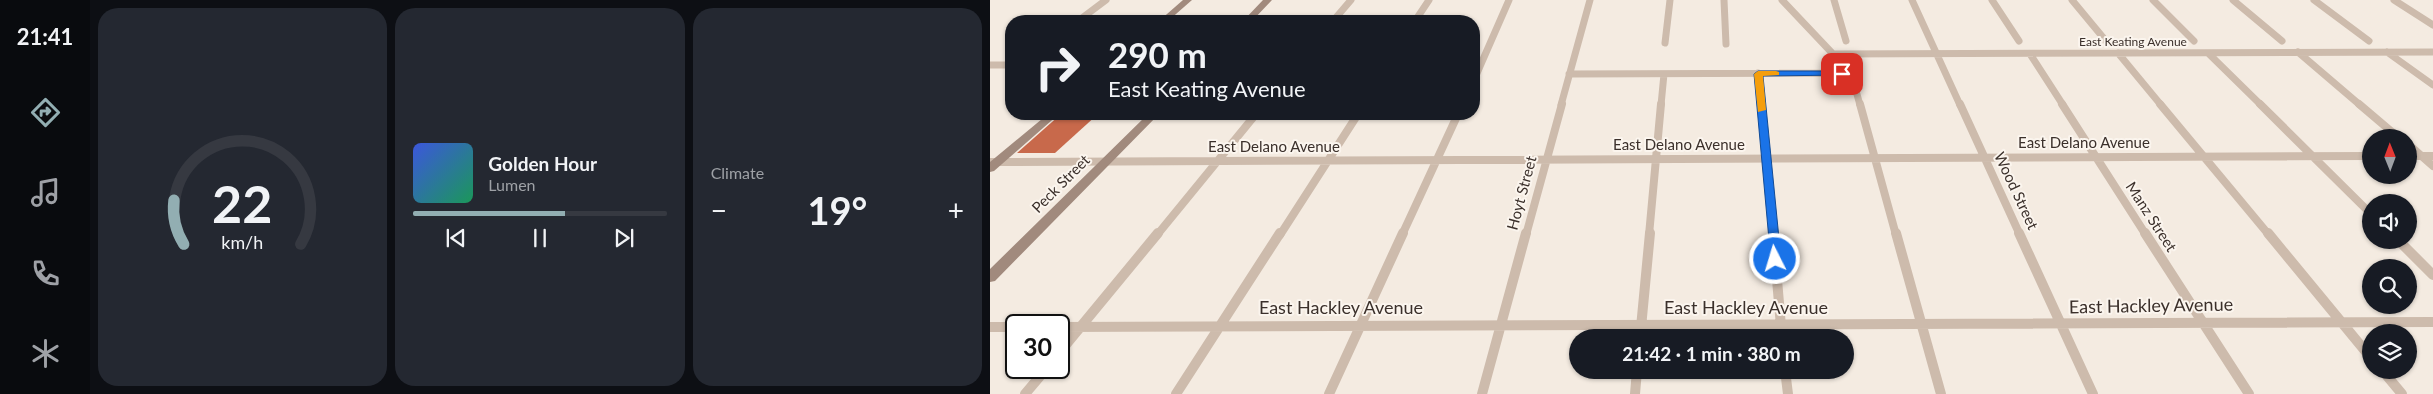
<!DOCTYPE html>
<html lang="en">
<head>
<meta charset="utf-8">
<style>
  body { margin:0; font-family:Lato,sans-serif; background:#242831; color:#f1f3f6; height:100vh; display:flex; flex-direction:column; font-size:19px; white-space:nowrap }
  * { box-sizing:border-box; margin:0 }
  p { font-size:16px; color:#9ea1a6 }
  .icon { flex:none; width:28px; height:28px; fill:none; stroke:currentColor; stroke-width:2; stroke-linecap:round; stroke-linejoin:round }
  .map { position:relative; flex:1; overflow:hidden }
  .details { display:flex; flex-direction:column; gap:8px; padding:8px; background:#0d0f14; width:900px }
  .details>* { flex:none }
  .hud { position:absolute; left:15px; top:15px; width:475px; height:105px; border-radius:20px; box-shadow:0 1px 4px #0004; background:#171b24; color:#f1f3f6; overflow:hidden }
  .needle { width:32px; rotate:359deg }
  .buttons { position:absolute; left:1372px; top:129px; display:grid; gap:10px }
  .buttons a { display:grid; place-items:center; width:55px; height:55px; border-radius:50%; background:#171b24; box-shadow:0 1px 4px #0004; font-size:25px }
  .speed { position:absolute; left:15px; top:314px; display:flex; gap:10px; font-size:25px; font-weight:700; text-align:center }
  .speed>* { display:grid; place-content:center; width:65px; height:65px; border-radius:50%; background:#171b24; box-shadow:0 1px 4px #0004; line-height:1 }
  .speed .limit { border:2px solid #111; border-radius:8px; background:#fff; color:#111 }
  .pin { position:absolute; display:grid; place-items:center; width:42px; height:42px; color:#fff; margin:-21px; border-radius:10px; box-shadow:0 2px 8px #0006 }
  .me { position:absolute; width:55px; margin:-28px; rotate:355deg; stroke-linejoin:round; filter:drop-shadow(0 0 4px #0008) }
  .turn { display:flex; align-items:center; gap:18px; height:105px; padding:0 20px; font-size:22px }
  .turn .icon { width:65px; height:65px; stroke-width:2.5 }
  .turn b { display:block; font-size:35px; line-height:42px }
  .big { font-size:38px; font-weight:700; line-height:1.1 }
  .details .tile { flex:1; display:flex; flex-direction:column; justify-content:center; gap:8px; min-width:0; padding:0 18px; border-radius:20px; background:#242831 }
  .details .dial { align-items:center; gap:0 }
  .dial svg { height:130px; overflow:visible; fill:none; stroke:#363941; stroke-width:7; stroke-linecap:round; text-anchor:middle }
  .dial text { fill:#f1f3f6; stroke:none }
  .song { display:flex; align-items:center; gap:15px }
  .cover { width:60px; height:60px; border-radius:8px; background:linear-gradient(135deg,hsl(230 70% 55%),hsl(150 70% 35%)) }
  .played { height:5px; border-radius:2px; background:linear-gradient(90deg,#92aeb2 60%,#363941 60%) }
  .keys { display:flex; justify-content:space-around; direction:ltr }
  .heat { display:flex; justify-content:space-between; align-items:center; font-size:28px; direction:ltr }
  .details .tiles { flex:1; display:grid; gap:8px; grid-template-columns:repeat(3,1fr) }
  .trip { position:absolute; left:579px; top:329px; width:285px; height:50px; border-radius:25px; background:#171b24; box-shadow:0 1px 4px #0004; font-weight:700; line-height:50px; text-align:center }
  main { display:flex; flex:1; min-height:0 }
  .dock { display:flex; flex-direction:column; width:90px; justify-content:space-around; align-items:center; background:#090b0e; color:#9ea1a6 }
  .dock .icon { width:35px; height:35px }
  .dock .on { color:#92aeb2 }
  .dock b { font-size:22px; color:#f1f3f6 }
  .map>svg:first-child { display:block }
</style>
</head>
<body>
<main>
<nav class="dock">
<b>21:41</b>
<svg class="icon on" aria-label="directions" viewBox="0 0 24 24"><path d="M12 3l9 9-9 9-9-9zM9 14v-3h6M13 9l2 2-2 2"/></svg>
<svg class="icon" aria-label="music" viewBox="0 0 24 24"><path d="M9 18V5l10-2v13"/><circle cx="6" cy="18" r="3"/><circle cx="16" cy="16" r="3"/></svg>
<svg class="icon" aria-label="phone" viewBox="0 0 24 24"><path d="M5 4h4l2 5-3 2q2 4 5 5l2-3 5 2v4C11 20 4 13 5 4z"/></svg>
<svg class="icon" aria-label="climate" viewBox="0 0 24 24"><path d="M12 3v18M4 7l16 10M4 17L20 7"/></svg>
</nav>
<section class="details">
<div class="tiles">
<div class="tile dial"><svg viewBox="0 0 100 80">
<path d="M14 69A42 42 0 1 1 86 69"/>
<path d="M14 69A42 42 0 0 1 8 42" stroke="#92aeb2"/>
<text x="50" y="56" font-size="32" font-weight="700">22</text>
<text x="50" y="72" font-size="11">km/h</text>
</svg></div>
<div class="tile">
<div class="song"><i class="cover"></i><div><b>Golden Hour</b><p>Lumen</p></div></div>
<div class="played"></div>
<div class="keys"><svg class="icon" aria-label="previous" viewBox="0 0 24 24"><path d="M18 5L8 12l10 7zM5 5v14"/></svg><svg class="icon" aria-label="pause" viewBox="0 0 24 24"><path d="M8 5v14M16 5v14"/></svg><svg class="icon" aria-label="next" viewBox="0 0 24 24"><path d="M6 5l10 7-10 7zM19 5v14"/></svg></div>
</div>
<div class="tile"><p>Climate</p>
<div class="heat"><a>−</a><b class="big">19°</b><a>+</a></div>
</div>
</div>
</section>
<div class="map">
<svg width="1443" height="394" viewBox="0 0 1443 394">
  <rect width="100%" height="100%" fill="#f4ebe1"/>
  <path fill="#c8694b" d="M71,114H108L65,153H27Z"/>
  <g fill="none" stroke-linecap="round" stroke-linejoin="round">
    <path stroke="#cdbbac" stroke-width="7" d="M734,0L736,44
      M792,0L861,73L870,105
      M844,0L856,41
      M922,0L970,105
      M1002,0L1029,41
      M1082,0L1116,41
      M1163,0L1204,41
      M1243,0L1292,41
      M1324,0L1379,41
      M1404,0L1443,25
      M88,21L116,0
      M343,21L361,0
      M425,21L439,0
      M675,43L680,0
      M1308,52L1370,105
      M1397,52L1443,85
      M1128,53L1171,105
      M1218,53L1271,105
      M843,54L1443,52
      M1040,54L1073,105
      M0,65H21
      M768,73L771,105
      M579,74L861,73
      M484,80L519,0
      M571,105L600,0
      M671,105L674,74"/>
    <path stroke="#cdbbac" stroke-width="8" d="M771,104L783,235
      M870,104L906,235
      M970,104L1030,235
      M1072,104L1156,235
      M1170,104L1279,235
      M1270,104L1381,214
      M1369,104L1409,138
      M1419,145L1443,166
      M1419,156H1443
      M0,162L1381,156
      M167,235L266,114
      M290,235L368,114
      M412,235L468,114
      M536,235L572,104
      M659,235L671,104"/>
    <path stroke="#cdbbac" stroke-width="10" d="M783,233L792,338
      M906,233L951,394
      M1029,233L1103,394
      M1155,233L1259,394
      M1278,233L1381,358
      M1408,240L1443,275
      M0,327H26
      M69,327L1443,322
      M650,338L660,233
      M69,353L168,233
      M795,370L798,394
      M1392,370L1412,394
      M35,394L57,368
      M186,394L290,233
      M339,394L413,233
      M492,394L536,233
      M645,394L647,370"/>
    <path fill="#a18a7d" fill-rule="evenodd" d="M193,0H202L178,21H169Z
      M273,0H282L262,21H253Z
      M58,114H69L4,171L0,172V162Z
      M158,114H169L5,281L0,282V269Z"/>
  </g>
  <path fill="#1a73e8" stroke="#114b97" d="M852,71L856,72V75L773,76L791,259L789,262H781L764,74L768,71Z"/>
  <path fill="#f59e0b" d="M786,71L789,72V75L773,76L776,110L768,112L764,74L768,71Z"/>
  <g text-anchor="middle" stroke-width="4" stroke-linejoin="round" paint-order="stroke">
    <g font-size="12" fill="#3b302b" stroke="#fbf5ee">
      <text x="1143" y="46">East Keating Avenue</text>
    </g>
    <g font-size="15" fill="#3b302b" stroke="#fbf5ee">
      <text x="1094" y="148">East Delano Avenue</text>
      <text x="689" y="150">East Delano Avenue</text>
      <text x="284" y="152">East Delano Avenue</text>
      <text transform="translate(71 184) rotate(-45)" y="5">Peck Street</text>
      <text transform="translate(1026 191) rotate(65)" y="5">Wood Street</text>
      <text transform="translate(532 193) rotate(-75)" y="5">Hoyt Street</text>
      <text transform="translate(1161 217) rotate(57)" y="5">Manz Street</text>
    </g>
    <g font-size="18" fill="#3b302b" stroke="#fbf5ee">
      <text transform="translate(1161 306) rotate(-1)" y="6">East Hackley Avenue</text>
      <text x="351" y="314">East Hackley Avenue</text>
      <text x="756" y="314">East Hackley Avenue</text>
    </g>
  </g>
</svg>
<div class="buttons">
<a><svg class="needle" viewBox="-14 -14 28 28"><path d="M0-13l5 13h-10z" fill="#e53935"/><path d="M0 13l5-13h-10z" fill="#9ea1a6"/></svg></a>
<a><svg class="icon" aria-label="sound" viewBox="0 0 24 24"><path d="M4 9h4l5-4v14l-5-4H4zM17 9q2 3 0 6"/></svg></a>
<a><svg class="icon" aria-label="search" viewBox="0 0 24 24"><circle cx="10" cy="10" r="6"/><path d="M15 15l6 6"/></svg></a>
<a><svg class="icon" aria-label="layers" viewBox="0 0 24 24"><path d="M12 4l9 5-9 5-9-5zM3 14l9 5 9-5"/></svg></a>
</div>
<div class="speed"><div class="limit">30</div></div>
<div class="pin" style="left:852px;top:74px;background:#d93025"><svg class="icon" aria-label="arrive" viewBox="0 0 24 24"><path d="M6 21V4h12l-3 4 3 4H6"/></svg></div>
<svg class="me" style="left:785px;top:259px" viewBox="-20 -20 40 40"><circle r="17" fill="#1a73e8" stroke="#fff" stroke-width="3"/><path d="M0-11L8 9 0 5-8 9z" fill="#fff"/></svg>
<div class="trip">21:42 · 1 min · 380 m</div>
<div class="hud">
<div class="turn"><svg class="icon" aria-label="right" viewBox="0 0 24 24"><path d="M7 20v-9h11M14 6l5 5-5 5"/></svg><div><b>290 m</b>East Keating Avenue</div></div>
</div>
</div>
</main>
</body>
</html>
